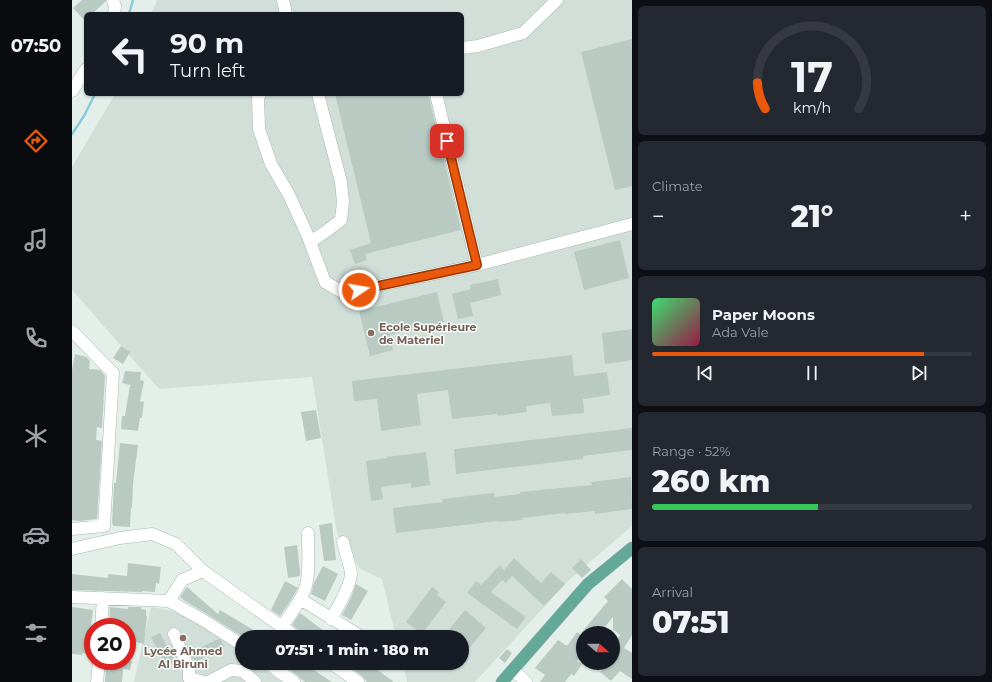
<!DOCTYPE html>
<html lang="en">
<head>
<meta charset="utf-8">
<style>
  body { margin:0; font-family:Montserrat,sans-serif; background:#242831; color:#f1f3f6; height:100vh; display:flex; flex-direction:column; font-size:15px; white-space:nowrap }
  * { box-sizing:border-box; margin:0 }
  p { font-size:13px; color:#9ea1a6 }
  .icon { flex:none; width:22px; height:22px; fill:none; stroke:currentColor; stroke-width:2; stroke-linecap:round; stroke-linejoin:round }
  .map { position:relative; flex:1; overflow:hidden }
  .sheet { display:flex; flex-direction:column; gap:6px; padding:6px; background:#0d0f14; width:360px }
  .sheet>* { flex:none }
  .top-card { position:absolute; left:12px; top:12px; width:380px; height:84px; border-radius:6px; box-shadow:0 1px 3px #0004; background:#171b24; color:#f1f3f6; overflow:hidden }
  .needle { width:26px; rotate:110deg }
  .controls { position:absolute; left:504px; top:626px; display:grid; gap:8px }
  .controls a { display:grid; place-items:center; width:44px; height:44px; border-radius:50%; background:#171b24; box-shadow:0 1px 3px #0004; font-size:20px }
  .speed { position:absolute; left:12px; top:618px; display:flex; gap:8px; font-size:20px; font-weight:700; text-align:center }
  .speed>* { display:grid; place-content:center; width:52px; height:52px; border-radius:50%; background:#171b24; box-shadow:0 1px 3px #0004; line-height:1 }
  .speed .limit { border:6px solid #d22; background:#fff; color:#111 }
  .pin { position:absolute; display:grid; place-items:center; width:34px; height:34px; color:#fff; margin:-17px; border-radius:8px; box-shadow:0 2px 6px #0006 }
  .me { position:absolute; width:44px; margin:-22px; rotate:78deg; stroke-linejoin:round; filter:drop-shadow(0 0 3px #0008) }
  .turn { display:flex; align-items:center; gap:14px; height:84px; padding:0 20px; font-size:18px }
  .turn .icon { width:52px; height:52px; stroke-width:2.5 }
  .turn b { display:block; font-size:28px; line-height:34px }
  .big { font-size:30px; font-weight:800; line-height:1.1 }
  .sheet .tile { flex:1; display:flex; flex-direction:column; justify-content:center; gap:6px; min-width:0; padding:0 14px; border-radius:6px; background:#242831 }
  .sheet .dial { align-items:center; gap:0 }
  .dial svg { height:104px; overflow:visible; fill:none; stroke:#363941; stroke-width:7; stroke-linecap:round; text-anchor:middle }
  .dial text { fill:#f1f3f6; stroke:none }
  .song { display:flex; align-items:center; gap:12px }
  .cover { width:48px; height:48px; border-radius:6px; background:linear-gradient(135deg,hsl(140 70% 55%),hsl(340 70% 35%)) }
  .played { height:4px; border-radius:2px; background:linear-gradient(90deg,#ea580c 85%,#363941 85%) }
  .keys { display:flex; justify-content:space-around; direction:ltr }
  .heat { display:flex; justify-content:space-between; align-items:center; font-size:22px; direction:ltr }
  .charge { height:6px; border-radius:3px; background:linear-gradient(90deg,#34c759 52%,#363941 0) }
  .trip { position:absolute; left:163px; top:630px; width:234px; height:40px; border-radius:20px; background:#171b24; box-shadow:0 1px 3px #0004; font-weight:800; line-height:40px; text-align:center }
  main { display:flex; flex:1; min-height:0 }
  .menu { display:flex; flex-direction:column; width:72px; justify-content:space-around; align-items:center; background:#090b0e; color:#9ea1a6 }
  .menu .icon { width:28px; height:28px }
  .menu .selected { color:#ea580c }
  .menu b { font-size:18px; color:#f1f3f6 }
  .map>svg:first-child { display:block }
</style>
</head>
<body>
<main>
<nav class="menu">
<b>07:50</b>
<svg class="icon selected" aria-label="directions" viewBox="0 0 24 24"><path d="M12 3l9 9-9 9-9-9zM9 14v-3h6M13 9l2 2-2 2"/></svg>
<svg class="icon" aria-label="music" viewBox="0 0 24 24"><path d="M9 18V5l10-2v13"/><circle cx="6" cy="18" r="3"/><circle cx="16" cy="16" r="3"/></svg>
<svg class="icon" aria-label="phone" viewBox="0 0 24 24"><path d="M5 4h4l2 5-3 2q2 4 5 5l2-3 5 2v4C11 20 4 13 5 4z"/></svg>
<svg class="icon" aria-label="climate" viewBox="0 0 24 24"><path d="M12 3v18M4 7l16 10M4 17L20 7"/></svg>
<svg class="icon" aria-label="car" viewBox="0 0 24 24"><path d="M5 17H2v-5l4-1 3-4h7l3 4 3 1v5h-3M9 17h6M6 11h13"/><circle cx="7" cy="17" r="2"/><circle cx="17" cy="17" r="2"/></svg>
<svg class="icon" aria-label="filters" viewBox="0 0 24 24"><path d="M4 7h16M4 17h16"/><circle cx="9" cy="7" r="2"/><circle cx="15" cy="17" r="2"/></svg>
</nav>
<div class="map">
<svg width="560" height="682" viewBox="0 0 560 682">
  <rect width="100%" height="100%" fill="#e4efea"/>
  <path fill="#d2dfd9" d="M85,0H560V526L496,581L403,682H335L331,663H390V637H324L310,579L288,569L265,533L240,377L87,389L0,290V167L43,94H390V14H79Z
    M79,607L102,611L142,631L170,653V663H184L210,682H62Z"/>
  <g fill="none" stroke-linecap="round" stroke-linejoin="round">
    <path stroke="#87ccd9" stroke-width="2.5" d="M57,14L61,0
      M0,134L12,116L23,94"/>
  </g>
  <path fill="#b9cac3" d="M10,0H34V1L20,14H14V22L1,8Z
    M560,39V186L543,190L509,52Z
    M263,94H356L389,230L293,254L295,260L283,264L278,250L299,243Z
    M548,240L557,278L512,290L502,252Z
    M426,279L429,295L398,303L401,316L386,319L380,294L399,289L398,285Z
    M365,292L372,322L318,335L321,350L298,356L287,311Z
    M560,329V360H556V361L533,364L530,333Z
    M49,346L58,352L51,364L41,358Z
    M3,354L14,357L18,361L17,369L28,370L33,376L30,428L25,427L24,440L30,441L25,519L7,521L0,520V370Z
    M500,355L502,376L535,372L538,395L511,399L512,413L480,416L478,403L454,406L455,412L426,416L425,414L380,419L376,390L345,394L349,425L309,431L305,399L282,401L280,381Z
    M53,371L69,372L68,380L72,381L68,401L72,402L70,418H68L66,431L49,429L50,416H53L58,385L50,383Z
    M244,410L249,438L234,441L229,412Z
    M560,428V450L511,456V459L384,474L382,449Z
    M48,443L66,445L61,484L60,508H59L58,527L41,526V524H40L42,483H44Z
    M354,452L358,485L339,488V483L309,487L311,499L299,501L294,461L315,458V457Z
    M559,477L560,509L523,514V511L493,514V513L450,518L451,520L426,522V521L324,533L321,508L371,502L370,499L422,493L423,497L448,494V492L520,485L519,482Z
    M260,523L264,560L252,561L247,525Z
    M225,545L228,572V576L216,578L212,547Z
    M442,558L469,583L479,572L493,584L472,606L440,576L434,583L430,580L419,592L454,617L445,629L395,593L404,581L409,585L428,565L432,570Z
    M509,559L519,570L510,578L500,568Z
    M56,563L89,567L87,584L84,583L83,592L70,591V592L0,590V574L36,578V574L55,576Z
    M251,566L266,574L253,601L239,594L242,583Z
    M550,579L560,589V635L552,648L560,653V679L548,671L539,681L528,672L537,663H541V647L548,635L541,629V617L528,633H509L536,601L532,597Z
    M213,581L226,588L219,600L208,616L199,610Z
    M284,584L296,591L279,620L270,615L278,600Z
    M115,587L146,614L148,610L193,637H171L135,614L113,601L108,597Z
    M360,587L367,592L365,595L374,602L350,634L334,622Z
    M0,607L21,610L16,647H18L17,654L11,653L10,655L0,654Z
    M38,607L56,609V607H69V609L74,610V616H75L72,644L55,640V627H37Z
    M393,610L414,628L390,657V637H371Z
    M228,613L260,637H235L231,634L220,625Z
    M505,632L511,636V653L505,661L510,664L502,676L499,674L493,682H468L473,675L463,668L486,640L495,646Z
    M88,633L103,661L94,666L79,637Z
    M146,639L149,640L152,647L123,662L118,653Z
    M435,649L440,653L433,663L427,658Z
    M39,661H60L58,670L51,669L50,682H33L34,670L38,671Z
    M208,663H231L260,682H233L229,679L226,676Z
    M272,663H296L322,682H295L290,676Z"/>
  <g fill="none" stroke-linecap="round" stroke-linejoin="round">
    <g stroke="#a6b8b1" stroke-width="13">
      <path id="minor" d="M41,0L43,6L42,14
        M211,0L214,14
        M390,48L406,46L451,33L485,0
        M0,91L14,69
        M188,94L186,98L187,129L199,164L217,195L235,234L253,282L272,293L405,265L560,224
        M364,94L405,265
        M238,242L253,232L269,220L271,202L269,182L246,94
        M0,331L41,373L32,526L0,529
        M0,549L48,538L80,534L104,544L131,571
        M0,597L97,601L131,620L170,645
        M228,599L290,637
        M97,601L110,580L131,571L224,637
        M259,619C265,609 279,585 279,573C278,565 273,551 271,542
        M29,627L31,598
        M210,627C217,615 228,603 233,589C238,575 236,550 236,533
        M102,634L117,669V678L132,682
        M197,663L206,671L222,682
        M259,663L286,682
        M441,670L454,682
        M25,682L27,661
        M136,682L159,670L171,671L183,682"/>
    </g>
    <g stroke="#c1cac8" stroke-width="13">
      <path id="major" d="M430,682L516,584L560,548"/>
    </g>
    <use href="#minor" stroke="#fff" stroke-width="12"/>
    <use href="#major" stroke="#64a897" stroke-width="12"/>
  </g>
  <g fill="none" stroke-linecap="round" stroke-linejoin="round">
    <g stroke="#983908" stroke-width="10">
      <path id="route" d="M287,290L405,265L375,141"/>
    </g>
    <use href="#route" stroke="#ea580c" stroke-width="7"/>
  </g>
  <g fill="#8d6e63" stroke="#f5fbf8" stroke-width="1.5">
    <circle cx="299" cy="333" r="4"/>
    <circle cx="111" cy="638" r="4"/>
  </g>
  <g text-anchor="middle" stroke-width="3" stroke-linejoin="round" paint-order="stroke">
    <g font-size="11" font-weight="bold" fill="#785e54" stroke="#f5fbf8" text-anchor="start">
      <text x="307" y="331">Ecole Supérieure<tspan x="307" dy="13">de Materiel</tspan></text>
      <text x="111" y="655" text-anchor="middle">Lycée Ahmed<tspan x="111" dy="13">Al Biruni</tspan></text>
    </g>
  </g>
</svg>
<div class="controls">
<a><svg class="needle" viewBox="-14 -14 28 28"><path d="M0-13l5 13h-10z" fill="#e53935"/><path d="M0 13l5-13h-10z" fill="#9ea1a6"/></svg></a>
</div>
<div class="speed"><div class="limit">20</div></div>
<div class="pin" style="left:375px;top:141px;background:#d93025"><svg class="icon" aria-label="arrive" viewBox="0 0 24 24"><path d="M6 21V4h12l-3 4 3 4H6"/></svg></div>
<svg class="me" style="left:287px;top:290px" viewBox="-20 -20 40 40"><circle r="17" fill="#ea580c" stroke="#fff" stroke-width="3"/><path d="M0-11L8 9 0 5-8 9z" fill="#fff"/></svg>
<div class="trip">07:51 · 1 min · 180 m</div>
<div class="top-card">
<div class="turn"><svg class="icon" aria-label="left" viewBox="0 0 24 24"><path d="M17 20v-9H6M10 6l-5 5 5 5"/></svg><div><b>90 m</b>Turn left</div></div>
</div>
</div>
<section class="sheet">
<div class="tile dial"><svg viewBox="0 0 100 80">
<path d="M14 69A42 42 0 1 1 86 69"/>
<path d="M14 69A42 42 0 0 1 8 49" stroke="#ea580c"/>
<text x="50" y="56" font-size="32" font-weight="700">17</text>
<text x="50" y="72" font-size="11">km/h</text>
</svg></div>
<div class="tile"><p>Climate</p>
<div class="heat"><a>−</a><b class="big">21°</b><a>+</a></div>
</div>
<div class="tile">
<div class="song"><i class="cover"></i><div><b>Paper Moons</b><p>Ada Vale</p></div></div>
<div class="played"></div>
<div class="keys"><svg class="icon" aria-label="previous" viewBox="0 0 24 24"><path d="M18 5L8 12l10 7zM5 5v14"/></svg><svg class="icon" aria-label="pause" viewBox="0 0 24 24"><path d="M8 5v14M16 5v14"/></svg><svg class="icon" aria-label="next" viewBox="0 0 24 24"><path d="M6 5l10 7-10 7zM19 5v14"/></svg></div>
</div>
<div class="tile"><p>Range · 52%</p><b class="big">260 km</b><div class="charge"></div></div>
<div class="tile"><p>Arrival</p><b class="big">07:51</b></div>
</section>
</main>
</body>
</html>
